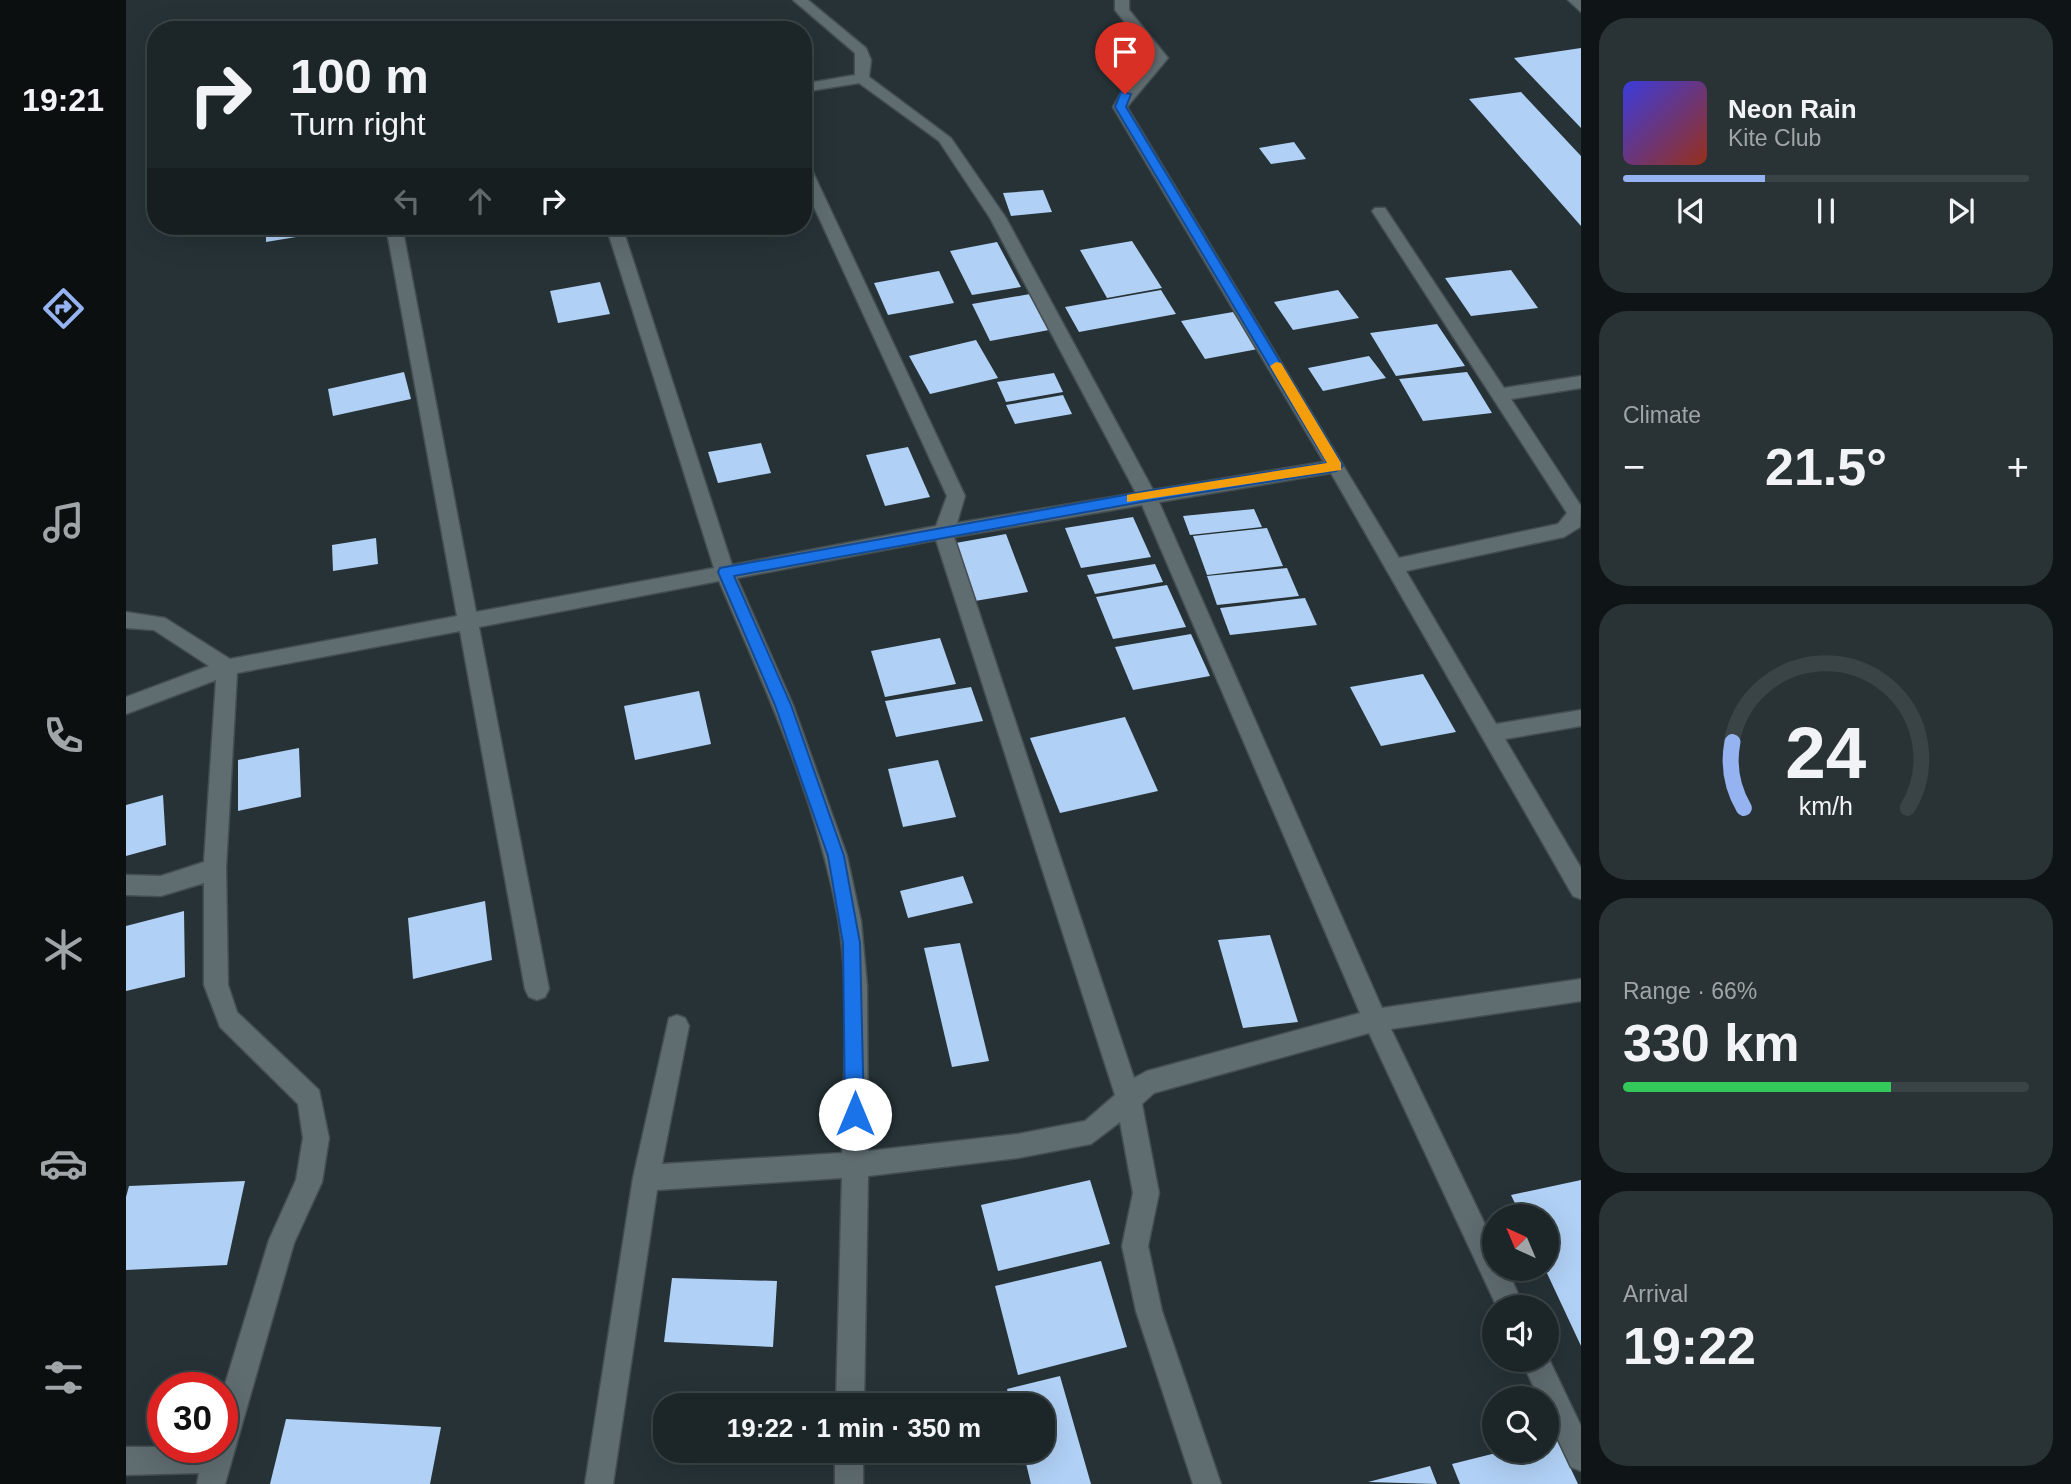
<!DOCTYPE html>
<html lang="en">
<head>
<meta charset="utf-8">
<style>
  body { margin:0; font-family:Arial,sans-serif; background:#293234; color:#f1f3f6; height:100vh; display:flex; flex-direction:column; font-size:26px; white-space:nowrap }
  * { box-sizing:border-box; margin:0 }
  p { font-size:23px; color:#a0a5a8 }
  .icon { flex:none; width:38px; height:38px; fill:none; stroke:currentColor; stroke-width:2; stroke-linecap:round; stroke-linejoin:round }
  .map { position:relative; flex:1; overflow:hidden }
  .panel { display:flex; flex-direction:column; gap:18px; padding:18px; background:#0f1516; width:490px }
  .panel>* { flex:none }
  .banner { position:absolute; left:21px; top:21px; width:665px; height:214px; border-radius:28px; box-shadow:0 7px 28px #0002,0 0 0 2px #3a4345; background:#1c2628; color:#f1f3f6; overflow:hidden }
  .needle { width:46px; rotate:316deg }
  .tools { position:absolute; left:1356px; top:1204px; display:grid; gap:14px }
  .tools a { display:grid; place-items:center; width:77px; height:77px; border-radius:50%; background:#1c2628; box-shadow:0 7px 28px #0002,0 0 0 2px #3a4345; font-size:35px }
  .speed { position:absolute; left:21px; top:1372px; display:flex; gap:14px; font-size:35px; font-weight:700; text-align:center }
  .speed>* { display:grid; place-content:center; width:91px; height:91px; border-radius:50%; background:#1c2628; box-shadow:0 7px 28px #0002,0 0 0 2px #3a4345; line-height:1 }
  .speed .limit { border:10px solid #d22; background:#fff; color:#111 }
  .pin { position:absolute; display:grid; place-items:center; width:60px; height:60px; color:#fff; margin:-72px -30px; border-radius:50% 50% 50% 0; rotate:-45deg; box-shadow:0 0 7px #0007 }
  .pin .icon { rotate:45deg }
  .me { position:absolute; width:77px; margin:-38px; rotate:0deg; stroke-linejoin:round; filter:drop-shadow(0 0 5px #0008) }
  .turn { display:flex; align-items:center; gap:24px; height:147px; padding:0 28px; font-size:32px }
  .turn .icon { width:91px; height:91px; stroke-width:2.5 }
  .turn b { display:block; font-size:49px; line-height:60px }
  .lanes { display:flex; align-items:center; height:66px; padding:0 28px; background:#0003; justify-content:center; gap:35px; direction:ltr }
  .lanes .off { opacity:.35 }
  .big { font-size:52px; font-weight:700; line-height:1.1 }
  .panel .tile { flex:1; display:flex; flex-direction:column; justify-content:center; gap:10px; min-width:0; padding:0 24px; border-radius:28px; background:#293234 }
  .panel .dial { align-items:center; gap:0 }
  .dial svg { height:182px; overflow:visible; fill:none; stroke:#3a4345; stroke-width:7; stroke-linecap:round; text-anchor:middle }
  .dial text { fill:#f1f3f6; stroke:none }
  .song { display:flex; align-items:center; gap:21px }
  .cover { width:84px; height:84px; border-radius:10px; background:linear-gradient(135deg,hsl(240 70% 55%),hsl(10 70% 35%)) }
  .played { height:7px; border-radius:4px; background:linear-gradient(90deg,#95b2f1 35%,#3a4345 35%) }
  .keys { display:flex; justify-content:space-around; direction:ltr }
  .heat { display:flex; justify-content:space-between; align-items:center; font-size:38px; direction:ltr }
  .charge { height:10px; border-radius:5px; background:linear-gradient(90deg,#34c759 66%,#3a4345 0) }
  .trip { position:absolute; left:527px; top:1393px; width:402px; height:70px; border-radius:28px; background:#1c2628; box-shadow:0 7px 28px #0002,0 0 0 2px #3a4345; font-weight:700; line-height:70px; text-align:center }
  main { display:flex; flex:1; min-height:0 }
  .tabs { display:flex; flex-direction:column; width:126px; justify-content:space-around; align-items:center; background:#0b0f10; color:#a0a5a8 }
  .tabs .icon { width:49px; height:49px }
  .tabs .on { color:#95b2f1 }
  .tabs b { font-size:32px; color:#f1f3f6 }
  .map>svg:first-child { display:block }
</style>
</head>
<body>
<main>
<nav class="tabs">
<b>19:21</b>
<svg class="icon on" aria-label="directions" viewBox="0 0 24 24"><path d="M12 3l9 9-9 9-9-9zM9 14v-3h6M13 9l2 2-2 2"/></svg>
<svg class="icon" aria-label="music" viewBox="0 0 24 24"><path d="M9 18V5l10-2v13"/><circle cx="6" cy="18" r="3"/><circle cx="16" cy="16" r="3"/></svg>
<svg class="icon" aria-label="phone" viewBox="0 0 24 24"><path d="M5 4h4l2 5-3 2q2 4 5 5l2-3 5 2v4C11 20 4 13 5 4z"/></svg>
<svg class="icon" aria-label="climate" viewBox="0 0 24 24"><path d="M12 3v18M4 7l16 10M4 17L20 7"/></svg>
<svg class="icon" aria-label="car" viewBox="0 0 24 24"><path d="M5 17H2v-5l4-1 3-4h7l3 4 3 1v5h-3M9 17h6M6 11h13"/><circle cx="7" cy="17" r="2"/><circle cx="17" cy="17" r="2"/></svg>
<svg class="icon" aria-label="filters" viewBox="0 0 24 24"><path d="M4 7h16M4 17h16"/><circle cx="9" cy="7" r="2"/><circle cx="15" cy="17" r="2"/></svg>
</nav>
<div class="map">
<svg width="1455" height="1484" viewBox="0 0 1455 1484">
  <rect width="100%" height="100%" fill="#263236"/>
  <path fill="#b0d0f5" d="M1455,48V128L1388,58Z
    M1395,92L1455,156V226L1343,99Z
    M1168,142L1180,159L1145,164L1133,148Z
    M917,190L926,212L885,216L877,193Z
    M140,226H169L170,237L140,242Z
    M1006,241L1036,288L981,298L954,250Z
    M871,242L895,287L846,295L824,251Z
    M1385,270L1412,308L1345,316L1319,278Z
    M813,271L828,303L762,315L748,283Z
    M474,282L484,314L432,323L424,291Z
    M1035,290L1050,314L953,332L939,307Z
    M1212,290L1233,318L1167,330L1148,302Z
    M904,294L923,330L864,341L846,304Z
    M1107,312L1132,349L1079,359L1055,321Z
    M1311,324L1339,366L1270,376L1244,333Z
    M850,340L872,378L804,394L783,356Z
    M1243,356L1260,378L1197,391L1182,368Z
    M278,372L285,399L207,416L202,389Z
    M1341,372L1366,413L1297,421L1273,379Z
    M928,373L937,392L880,402L871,382Z
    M937,395L946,414L889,424L880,405Z
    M635,443L645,473L592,483L582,452Z
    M782,447L804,497L759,506L740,455Z
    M1128,509L1136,527L1064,535L1057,516Z
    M1007,517L1025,557L955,568L939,528Z
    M1141,528L1157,566L1081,575L1067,536Z
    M880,534L902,592L843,602L824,544Z
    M250,538L252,564L207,571L206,545Z
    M1029,564L1037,582L969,594L961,575Z
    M1161,568L1173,596L1091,605L1081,576Z
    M1041,585L1060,627L987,639L970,597Z
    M1179,598L1191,625L1104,635L1094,608Z
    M1065,634L1084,676L1007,690L989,647Z
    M814,638L830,684L759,697L745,651Z
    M1297,674L1330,732L1255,746L1224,687Z
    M845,687L857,721L770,737L759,701Z
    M573,691L585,744L509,760L498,706Z
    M999,717L1032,791L934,813L904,738Z
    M173,748L175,797L112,811V760Z
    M812,760L830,817L777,827L762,769Z
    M37,795L40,845L0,856V805Z
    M837,876L847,903L782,918L774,891Z
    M359,901L366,960L287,979L282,918Z
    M58,911L59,977L0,991V926Z
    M1144,935L1172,1022L1117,1028L1092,940Z
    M834,943L863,1061L826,1067L798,948Z
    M964,1180L984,1244L872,1271L855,1205Z
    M1455,1180V1346L1419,1269L1421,1216H1395L1385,1195Z
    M119,1181L101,1265L0,1270V1197L3,1186Z
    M975,1261L1001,1347L892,1375L869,1286Z
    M546,1278L651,1281L647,1347L538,1342Z
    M934,1376L965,1484H905L897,1451H917V1405H885L881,1389Z
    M160,1419L315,1427L304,1484H144Z
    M1430,1437L1452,1484H1334L1326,1464L1378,1451H1421V1440Z
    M1304,1466L1311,1484L1242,1482Z"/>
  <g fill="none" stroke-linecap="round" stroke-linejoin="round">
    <g stroke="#444e51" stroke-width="3">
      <path id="service" d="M1442,0H1455V12Z"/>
    </g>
    <g stroke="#444e51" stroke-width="3">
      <path id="minor" d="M667,0H682L740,48L745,60L743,77L825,138L880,218L1027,490L1198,462L987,107L997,90L1028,58L989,10V0H1003V10L1042,58L1001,107L1273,558L1432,524L1441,513L1246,211L1249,208H1259L1378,388L1455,376V388L1385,399L1455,506L1454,527L1438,537L1280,571L1370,724L1455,710V726L1379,739L1455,868V899L1447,896L1205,473L1033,502L1256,1008L1455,979V1001L1265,1029L1368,1243V1269H1381L1398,1307H1371L1243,1033L1028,1093L1016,1104L1033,1193L1022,1246L1036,1311L1095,1484H1067L1010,1311L996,1246L1007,1193L994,1122L965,1144L892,1158L742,1176L738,1405H710L716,1178L531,1190L487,1484H459L507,1178L543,1018L551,1015L559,1018L563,1026L536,1164L716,1153C717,1077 725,994 712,918C691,801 640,690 593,581L353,627L423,989L419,997L411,1000L403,997L399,989L334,631L111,673L100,868L102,985L111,1012L193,1090L203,1138L196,1182L168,1243L99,1484H71L73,1473L0,1475V1447H96V1394L143,1240L170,1180L177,1138L172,1104L94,1027L78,985V883L35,896L0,895V875L35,876L78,862L90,680L0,714V697L83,666L28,630L0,628V612L39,618L104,659L331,616L260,226H276L350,612L588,568L480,226H496L606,565L810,526L821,496L677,183V162L684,166L839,496L831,523L1010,493L864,218L813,141L733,83L677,92V84L729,75V53ZM1016,505L1234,1013L1021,1071L1008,1078L828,537ZM810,540L989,1095L959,1121L892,1134L742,1151L741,986L735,921L721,856L667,705L611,578Z
        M1421,1355L1455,1426V1471L1445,1467L1421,1416V1398H1413L1395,1360H1421Z
        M709,1451H737V1484H709Z"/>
    </g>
    <use href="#service" fill="#5f6c70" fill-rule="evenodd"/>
    <use href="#minor" fill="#5f6c70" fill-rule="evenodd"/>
  </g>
  <path fill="#1a73e8" stroke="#114b97" stroke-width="2" d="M995,92L1005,94L1000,107L1217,466L1210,471L1021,501L608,576L665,705L718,856L734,943L738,1114L735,1120L729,1123L722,1120L719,1114L717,943L702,856L649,705L592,572L594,568L1021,491L1201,463L989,107Z"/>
  <path fill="#f59e0b" d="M1150,362L1155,363L1215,463V470L1001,502V495L1006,494L1201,463L1144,366Z"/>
</svg>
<div class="tools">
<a><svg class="needle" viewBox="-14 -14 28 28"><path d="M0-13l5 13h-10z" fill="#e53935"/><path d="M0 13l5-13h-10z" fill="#a0a5a8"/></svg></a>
<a><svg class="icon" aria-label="sound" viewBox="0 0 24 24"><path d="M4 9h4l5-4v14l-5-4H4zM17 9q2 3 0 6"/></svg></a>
<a><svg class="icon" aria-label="search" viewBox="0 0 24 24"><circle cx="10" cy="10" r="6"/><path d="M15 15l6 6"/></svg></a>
</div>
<div class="speed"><div class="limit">30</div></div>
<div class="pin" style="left:999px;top:94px;background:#d93025"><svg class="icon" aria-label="arrive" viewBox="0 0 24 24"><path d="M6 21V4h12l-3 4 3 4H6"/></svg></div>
<svg class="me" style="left:729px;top:1114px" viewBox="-20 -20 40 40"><circle r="19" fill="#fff"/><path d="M0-13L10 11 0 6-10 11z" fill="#1a73e8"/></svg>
<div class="trip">19:22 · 1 min · 350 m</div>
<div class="banner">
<div class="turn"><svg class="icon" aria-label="right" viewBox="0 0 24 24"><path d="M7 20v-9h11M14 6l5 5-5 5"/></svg><div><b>100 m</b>Turn right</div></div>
<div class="lanes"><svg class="icon off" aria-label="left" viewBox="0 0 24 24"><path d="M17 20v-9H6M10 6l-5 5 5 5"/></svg><svg class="icon off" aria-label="ahead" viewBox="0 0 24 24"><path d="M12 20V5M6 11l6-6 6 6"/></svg><svg class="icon" aria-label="right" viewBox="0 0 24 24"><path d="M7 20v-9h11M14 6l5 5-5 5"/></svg></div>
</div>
</div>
<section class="panel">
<div class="tile">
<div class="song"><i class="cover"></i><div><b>Neon Rain</b><p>Kite Club</p></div></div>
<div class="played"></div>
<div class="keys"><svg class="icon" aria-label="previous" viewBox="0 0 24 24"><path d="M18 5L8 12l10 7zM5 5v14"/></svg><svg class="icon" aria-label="pause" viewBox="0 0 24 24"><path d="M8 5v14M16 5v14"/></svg><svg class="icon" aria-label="next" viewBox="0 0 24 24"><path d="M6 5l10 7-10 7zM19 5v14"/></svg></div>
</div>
<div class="tile"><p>Climate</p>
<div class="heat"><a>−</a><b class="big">21.5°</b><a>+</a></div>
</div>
<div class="tile dial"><svg viewBox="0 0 100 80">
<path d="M14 69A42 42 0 1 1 86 69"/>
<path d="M14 69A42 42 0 0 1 9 40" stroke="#95b2f1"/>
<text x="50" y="56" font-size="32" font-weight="700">24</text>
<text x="50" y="72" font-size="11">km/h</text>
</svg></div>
<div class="tile"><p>Range · 66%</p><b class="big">330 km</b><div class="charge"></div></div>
<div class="tile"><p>Arrival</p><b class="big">19:22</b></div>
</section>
</main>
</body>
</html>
